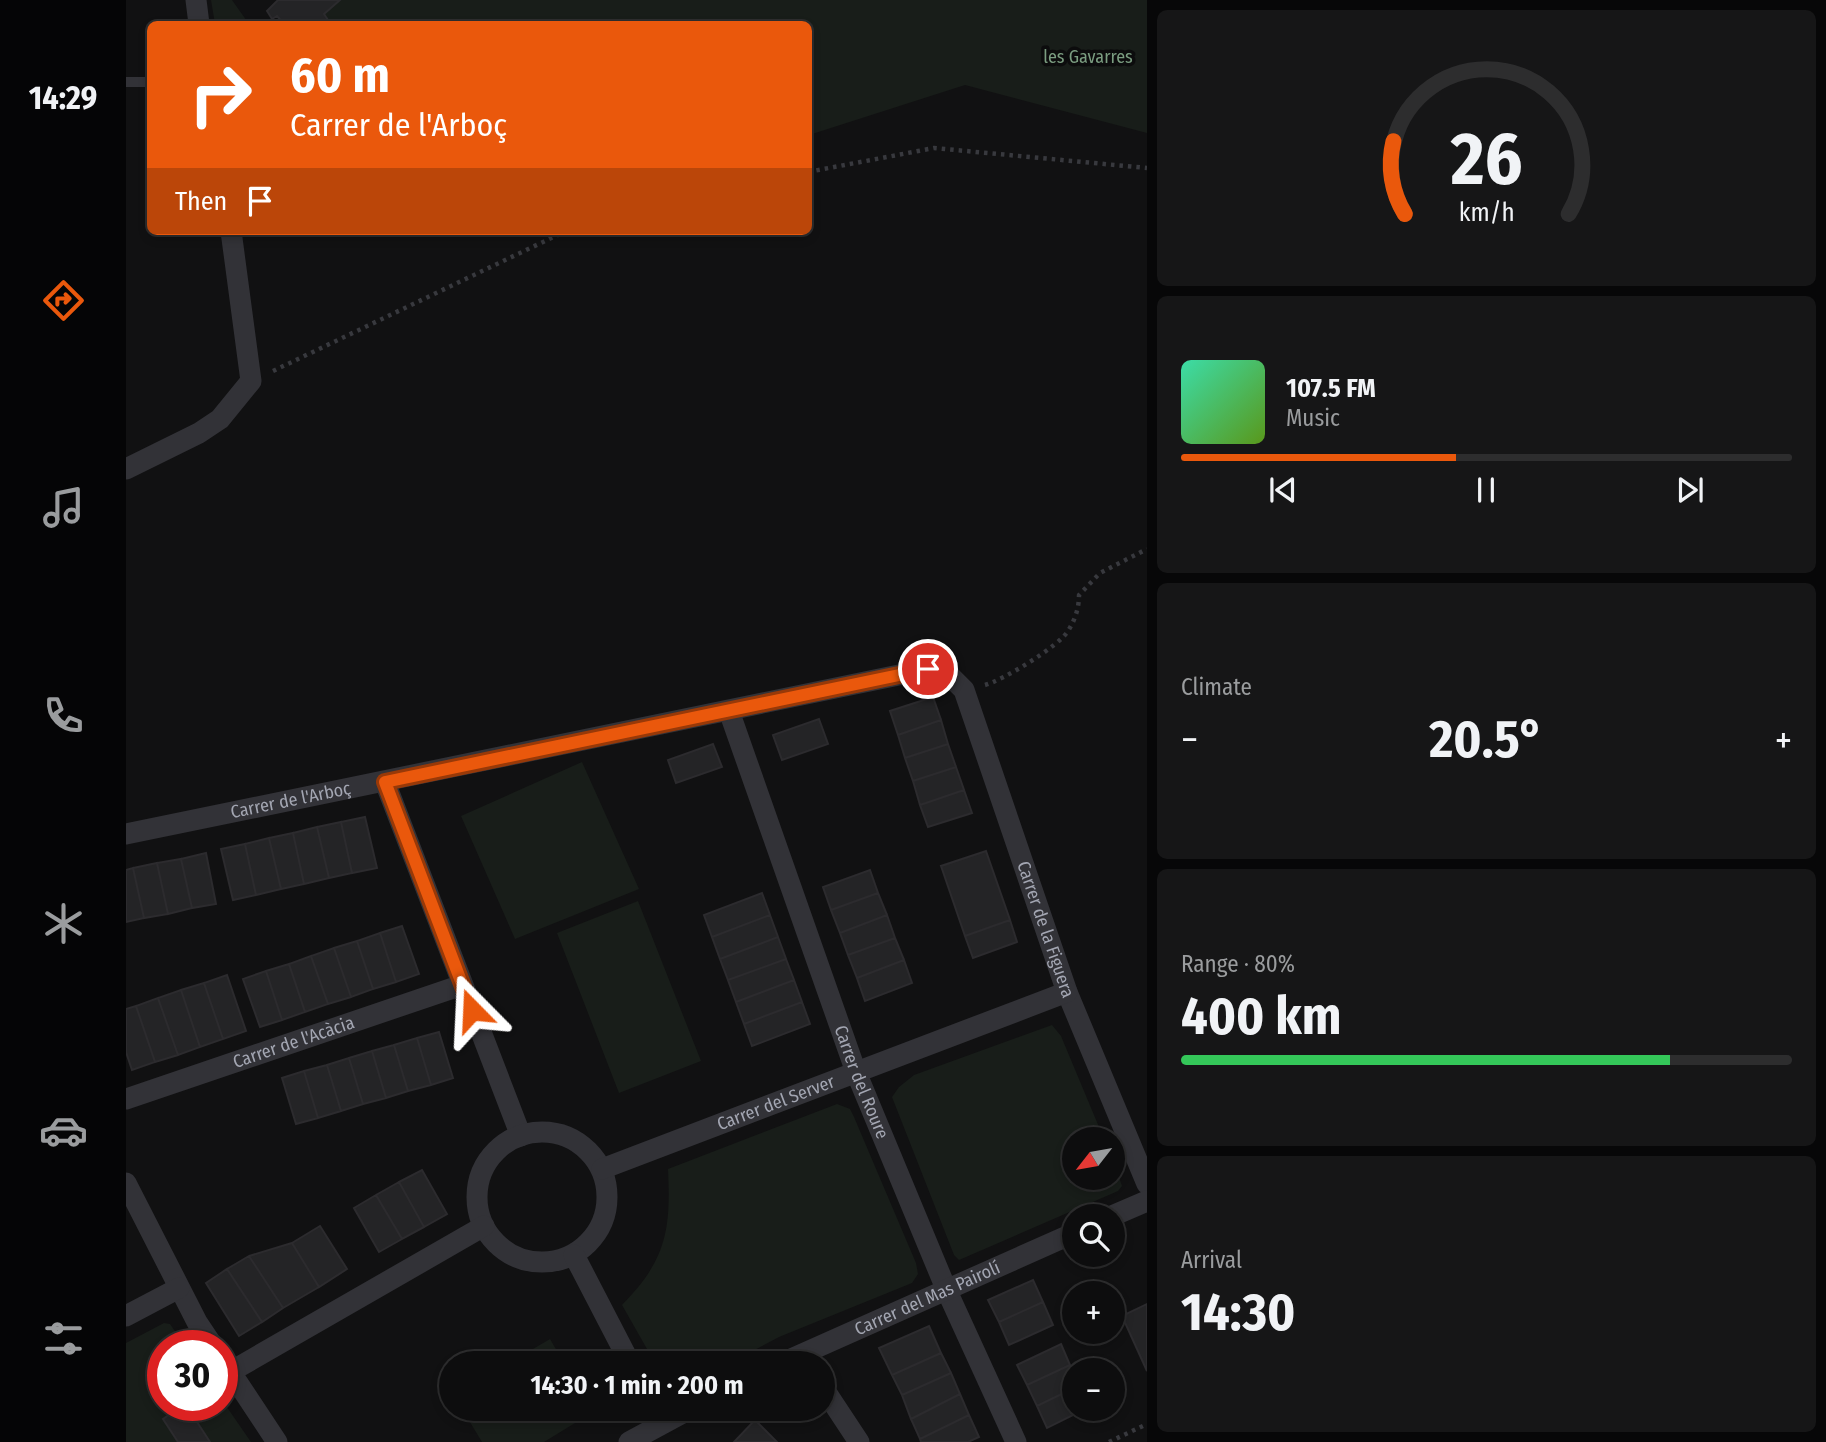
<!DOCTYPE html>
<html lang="en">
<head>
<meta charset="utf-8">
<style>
  body { margin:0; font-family:"Fira Sans Condensed",sans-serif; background:#161617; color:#f1f3f6; height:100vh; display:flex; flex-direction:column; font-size:26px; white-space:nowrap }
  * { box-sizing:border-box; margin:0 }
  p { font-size:23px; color:#9a9c9e }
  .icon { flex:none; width:38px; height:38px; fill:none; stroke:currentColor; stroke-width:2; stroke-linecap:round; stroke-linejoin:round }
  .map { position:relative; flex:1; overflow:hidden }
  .sheet { display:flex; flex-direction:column; gap:10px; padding:10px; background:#070708; width:679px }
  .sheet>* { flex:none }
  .hud { position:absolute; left:21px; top:21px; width:665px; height:214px; border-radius:10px; box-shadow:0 4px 10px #0003,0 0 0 2px #2d2d2e; background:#ea580c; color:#fff; overflow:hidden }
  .needle { width:46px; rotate:239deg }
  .controls { position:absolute; left:936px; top:1127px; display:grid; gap:14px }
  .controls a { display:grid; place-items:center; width:63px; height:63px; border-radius:50%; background:#0d0d0e; box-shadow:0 4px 10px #0003,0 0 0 2px #2d2d2e; font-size:35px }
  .speed { position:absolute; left:21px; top:1330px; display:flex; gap:14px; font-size:35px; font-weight:700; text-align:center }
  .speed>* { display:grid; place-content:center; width:91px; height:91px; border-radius:50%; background:#0d0d0e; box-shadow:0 4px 10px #0003,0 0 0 2px #2d2d2e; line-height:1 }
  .speed .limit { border:10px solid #d22; background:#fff; color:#111 }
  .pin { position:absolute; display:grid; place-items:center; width:60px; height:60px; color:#fff; margin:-30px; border:4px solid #fff; border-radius:50%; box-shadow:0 2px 7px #0007 }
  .me { position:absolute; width:77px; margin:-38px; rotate:339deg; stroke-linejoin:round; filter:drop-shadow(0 0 5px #0008) }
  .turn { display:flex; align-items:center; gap:24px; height:147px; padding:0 28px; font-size:32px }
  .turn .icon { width:91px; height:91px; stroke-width:2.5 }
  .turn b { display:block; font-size:49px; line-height:60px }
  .then { display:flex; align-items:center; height:66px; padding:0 28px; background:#0003; gap:14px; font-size:26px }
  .big { font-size:52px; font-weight:700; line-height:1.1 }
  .sheet .tile { flex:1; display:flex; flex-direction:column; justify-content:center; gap:10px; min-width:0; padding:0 24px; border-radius:10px; background:#161617 }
  .sheet .dial { align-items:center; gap:0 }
  .dial svg { height:182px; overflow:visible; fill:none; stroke:#2d2d2e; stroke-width:7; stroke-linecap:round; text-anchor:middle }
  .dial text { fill:#f1f3f6; stroke:none }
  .song { display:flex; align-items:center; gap:21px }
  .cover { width:84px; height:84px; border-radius:10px; background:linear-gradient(135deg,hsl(160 70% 55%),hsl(90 70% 35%)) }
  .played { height:7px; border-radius:4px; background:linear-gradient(90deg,#ea580c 45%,#2d2d2e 45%) }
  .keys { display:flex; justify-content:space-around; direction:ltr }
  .heat { display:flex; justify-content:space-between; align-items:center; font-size:38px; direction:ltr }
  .charge { height:10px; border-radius:5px; background:linear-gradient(90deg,#34c759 80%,#2d2d2e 0) }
  .trip { position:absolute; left:313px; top:1351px; width:396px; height:70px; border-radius:35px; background:#0d0d0e; box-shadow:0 4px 10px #0003,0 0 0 2px #2d2d2e; font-weight:700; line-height:70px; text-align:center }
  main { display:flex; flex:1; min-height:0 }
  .dock { display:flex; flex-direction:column; width:126px; justify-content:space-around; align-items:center; background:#050506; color:#9a9c9e }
  .dock .icon { width:49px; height:49px }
  .dock .on { color:#ea580c }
  .dock b { font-size:32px; color:#f1f3f6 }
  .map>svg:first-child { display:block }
</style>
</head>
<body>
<main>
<nav class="dock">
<b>14:29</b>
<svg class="icon on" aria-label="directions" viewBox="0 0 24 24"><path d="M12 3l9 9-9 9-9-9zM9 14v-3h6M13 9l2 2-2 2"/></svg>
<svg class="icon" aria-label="music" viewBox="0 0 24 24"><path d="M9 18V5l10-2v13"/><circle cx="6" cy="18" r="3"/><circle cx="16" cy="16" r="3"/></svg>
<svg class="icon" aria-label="phone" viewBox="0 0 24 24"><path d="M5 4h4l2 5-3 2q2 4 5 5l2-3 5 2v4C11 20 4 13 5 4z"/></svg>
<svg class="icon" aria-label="climate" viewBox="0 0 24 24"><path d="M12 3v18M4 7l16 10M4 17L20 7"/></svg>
<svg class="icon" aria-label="car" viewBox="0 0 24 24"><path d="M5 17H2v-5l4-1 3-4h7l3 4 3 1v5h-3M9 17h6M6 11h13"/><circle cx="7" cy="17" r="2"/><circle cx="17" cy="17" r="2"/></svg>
<svg class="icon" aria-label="filters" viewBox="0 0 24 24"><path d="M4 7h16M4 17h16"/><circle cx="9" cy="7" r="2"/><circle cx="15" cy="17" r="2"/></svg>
</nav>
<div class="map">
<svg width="1021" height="1442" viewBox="0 0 1021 1442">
  <rect width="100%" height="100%" fill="#111112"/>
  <path fill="#181d19" d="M85,0H106L123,24H89Z
    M214,0H1021V133L839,85L683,135L682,24H197L202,20L198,14Z
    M456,762L513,889L389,939L335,816Z
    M512,901L575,1061L493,1093L431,933Z
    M926,1025L935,1036L978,1139H948V1178H987V1159L996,1186L992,1191L833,1260L828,1255L766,1097L773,1087L788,1075Z
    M711,1104L724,1109L728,1117L790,1263L792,1274L786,1283L653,1337L604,1363H529L496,1305C540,1260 545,1231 542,1169Z
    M38,1323L44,1324L59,1346H37V1405H96V1400L125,1442H0V1343Z
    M424,1339L438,1363H383Z
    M336,1409H465L467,1412L418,1442H356Z"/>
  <path fill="#242426" stroke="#2c2b2e" stroke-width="2" d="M152,0H214L198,14L202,20L197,24H158L151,16L146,19L141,11Z
    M807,697L815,720L772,735L764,711Z
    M693,719L702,744L656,760L647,735Z
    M815,720L822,744L779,758L772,735Z
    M587,744L596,767L550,783L542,760Z
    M822,744L830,767L787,781L779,758Z
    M830,767L838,790L794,805L787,781Z
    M838,790L846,813L802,827L794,805Z
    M239,817L251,868L226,873L215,822Z
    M215,822L226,873L203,878L191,827Z
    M191,827L203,878L178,884L167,833Z
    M167,833L178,884L155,889L143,838Z
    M143,838L155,889L130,895L119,844Z
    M119,844L130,895L107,900L95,849Z
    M860,851L884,920L839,936L815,866Z
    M80,853L90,904L66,908L55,859Z
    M55,859L66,908L42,914L31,863Z
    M31,863L42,914L18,918L7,868Z
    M7,868L18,918L0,922V870Z
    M744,870L752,893L705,910L697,887Z
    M636,893L644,915L586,937L578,915Z
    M752,893L761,915L714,933L705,910Z
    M644,915L652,937L594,959L586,937Z
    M761,915L769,938L722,955L714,933Z
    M884,920L891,942L847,958L839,936Z
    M276,926L293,974L270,982L254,933Z
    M254,933L270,982L247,989L231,941Z
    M652,937L660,959L602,980L594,959Z
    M769,938L778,960L731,978L722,955Z
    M231,941L247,989L225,997L208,948Z
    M208,948L225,997L202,1004L185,956Z
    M185,956L202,1004L179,1012L163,964Z
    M660,959L668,980L610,1002L602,980Z
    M778,960L786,983L739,1001L731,978Z
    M163,964L179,1012L156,1020L140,971Z
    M140,971L156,1020L134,1027L117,979Z
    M101,975L120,1031L97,1039L78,983Z
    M668,980L676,1002L618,1024L610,1002Z
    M78,983L97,1039L74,1047L55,990Z
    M55,990L74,1047L52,1055L32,998Z
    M32,998L52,1055L29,1062L10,1006Z
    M676,1002L684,1024L626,1046L618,1024Z
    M10,1006L29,1062L6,1070L0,1052V1009Z
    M313,1032L327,1078L305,1085L291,1038Z
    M291,1038L305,1085L282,1091L268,1045Z
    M268,1045L282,1091L260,1098L246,1051Z
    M246,1051L260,1098L237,1104L223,1058Z
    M223,1058L237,1104L215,1111L201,1065Z
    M201,1065L215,1111L192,1118L178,1071Z
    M178,1071L192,1118L170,1124L156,1078Z
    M296,1170L321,1214L298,1227L273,1182Z
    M273,1182L298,1227L276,1239L250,1195Z
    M250,1195L276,1239L253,1252L228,1208Z
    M194,1226L221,1269L193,1287L166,1243Z
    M166,1243L193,1287L157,1308L123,1256Z
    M123,1256L157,1308L136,1322L101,1269Z
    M101,1269L136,1322L113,1336L80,1283Z
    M907,1280L917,1302L873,1322L862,1300Z
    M917,1302L927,1325L883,1345L873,1322Z
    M1021,1304V1371L996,1316Z
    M803,1326L815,1353L766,1375L753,1348Z
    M935,1344L944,1365L901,1385L891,1365Z
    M815,1353L825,1373L776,1395L766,1375Z
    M944,1365L948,1373V1388L911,1406L901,1385Z
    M825,1373L834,1394L785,1419L776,1395Z
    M948,1388V1409H959L921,1428L911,1406Z
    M834,1394L843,1415L794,1439L785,1419Z
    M57,1405H60L84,1442H52L37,1419Z
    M843,1415L853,1437L842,1442H795L794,1439Z
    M629,1420L651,1442H608Z"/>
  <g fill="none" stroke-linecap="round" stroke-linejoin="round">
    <path stroke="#38393e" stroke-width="4.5" stroke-dasharray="3.5 5" stroke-linecap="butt" d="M682,172L808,148L1021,168
      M147,371L440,231
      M859,685C877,680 932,647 942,631C949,620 953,608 953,595L974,573L1021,549
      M983,1442L1021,1424"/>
    <path stroke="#323237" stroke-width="10" d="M0,82H24"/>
    <g stroke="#323237" stroke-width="21">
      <path d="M70,0L73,24"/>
      <path d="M0,469L73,433L94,419L125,381L105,231"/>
      <path id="s1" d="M603,711L730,1072L821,1291L890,1442"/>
      <path d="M259,782L395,1136"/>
      <path id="s2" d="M0,834L802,669L822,674L838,690L941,992L1021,1184"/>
      <path id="s3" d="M0,1099L336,985"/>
      <circle cx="416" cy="1197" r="65"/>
      <path id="s4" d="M476,1169L941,992"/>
      <path d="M0,1183L71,1322L87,1346"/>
      <path d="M986,1216L1021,1201"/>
      <path d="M448,1255L504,1363"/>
      <path d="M0,1316L53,1288"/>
      <path d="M98,1362L151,1442"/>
      <path id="s5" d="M656,1363L948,1233"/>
      <path d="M104,1372L358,1226"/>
      <path d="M696,1386L733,1442"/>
      <path d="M503,1442L564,1409"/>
    </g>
  </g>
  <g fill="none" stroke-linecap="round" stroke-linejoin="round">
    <g stroke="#983908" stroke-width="18">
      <path id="route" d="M346,1010L259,782L802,669"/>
    </g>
    <use href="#route" stroke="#ea580c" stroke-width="12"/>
  </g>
  <g text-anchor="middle" stroke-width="7" stroke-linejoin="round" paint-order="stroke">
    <g font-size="18" fill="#7b9d81" stroke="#0c0c0d">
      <text x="962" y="63">les Gavarres</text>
    </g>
    <g font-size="18" fill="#a3a6b2" stroke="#0c0c0d">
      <text dy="6" stroke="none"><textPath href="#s2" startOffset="168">Carrer de l'Arboç</textPath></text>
      <text dy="6" stroke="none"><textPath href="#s2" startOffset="1115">Carrer de la Figuera</textPath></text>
      <text dy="6" stroke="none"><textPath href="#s3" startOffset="177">Carrer de l'Acàcia</textPath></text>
      <text dy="6" stroke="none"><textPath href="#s1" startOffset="394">Carrer del Roure</textPath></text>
      <text dy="6" stroke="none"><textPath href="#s4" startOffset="186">Carrer del Server</textPath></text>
      <text dy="6" stroke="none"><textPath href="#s5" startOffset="159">Carrer del Mas Pairolí</textPath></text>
    </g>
  </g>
</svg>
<div class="controls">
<a><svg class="needle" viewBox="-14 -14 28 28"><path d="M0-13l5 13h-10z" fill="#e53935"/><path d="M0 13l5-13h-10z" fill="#9a9c9e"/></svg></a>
<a><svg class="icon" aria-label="search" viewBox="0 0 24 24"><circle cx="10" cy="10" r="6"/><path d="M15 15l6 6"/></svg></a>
<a>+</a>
<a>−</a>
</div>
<div class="speed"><div class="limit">30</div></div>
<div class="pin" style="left:802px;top:669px;background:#d93025"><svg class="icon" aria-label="arrive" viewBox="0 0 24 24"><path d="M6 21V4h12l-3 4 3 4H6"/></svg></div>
<svg class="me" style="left:346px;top:1010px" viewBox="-20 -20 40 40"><path d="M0-17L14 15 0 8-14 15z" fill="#ea580c" stroke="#fff" stroke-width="4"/></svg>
<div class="trip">14:30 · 1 min · 200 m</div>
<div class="hud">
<div class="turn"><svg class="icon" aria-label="right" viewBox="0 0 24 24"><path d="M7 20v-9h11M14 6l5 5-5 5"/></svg><div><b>60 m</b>Carrer de l'Arboç</div></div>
<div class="then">Then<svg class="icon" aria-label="arrive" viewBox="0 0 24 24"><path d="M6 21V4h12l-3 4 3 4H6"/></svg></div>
</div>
</div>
<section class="sheet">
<div class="tile dial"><svg viewBox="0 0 100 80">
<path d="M14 69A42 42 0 1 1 86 69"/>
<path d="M14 69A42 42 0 0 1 9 37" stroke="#ea580c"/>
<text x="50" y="56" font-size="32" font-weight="700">26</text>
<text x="50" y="72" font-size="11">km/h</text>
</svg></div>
<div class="tile">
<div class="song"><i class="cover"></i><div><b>107.5 FM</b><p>Music</p></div></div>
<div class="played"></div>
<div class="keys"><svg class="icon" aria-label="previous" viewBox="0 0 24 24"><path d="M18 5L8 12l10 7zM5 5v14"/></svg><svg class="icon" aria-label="pause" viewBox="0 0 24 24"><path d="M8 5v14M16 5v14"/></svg><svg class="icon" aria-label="next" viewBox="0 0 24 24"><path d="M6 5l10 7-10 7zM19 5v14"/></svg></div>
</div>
<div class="tile"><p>Climate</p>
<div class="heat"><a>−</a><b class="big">20.5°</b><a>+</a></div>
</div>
<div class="tile"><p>Range · 80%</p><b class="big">400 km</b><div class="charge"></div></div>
<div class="tile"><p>Arrival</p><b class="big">14:30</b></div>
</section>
</main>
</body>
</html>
